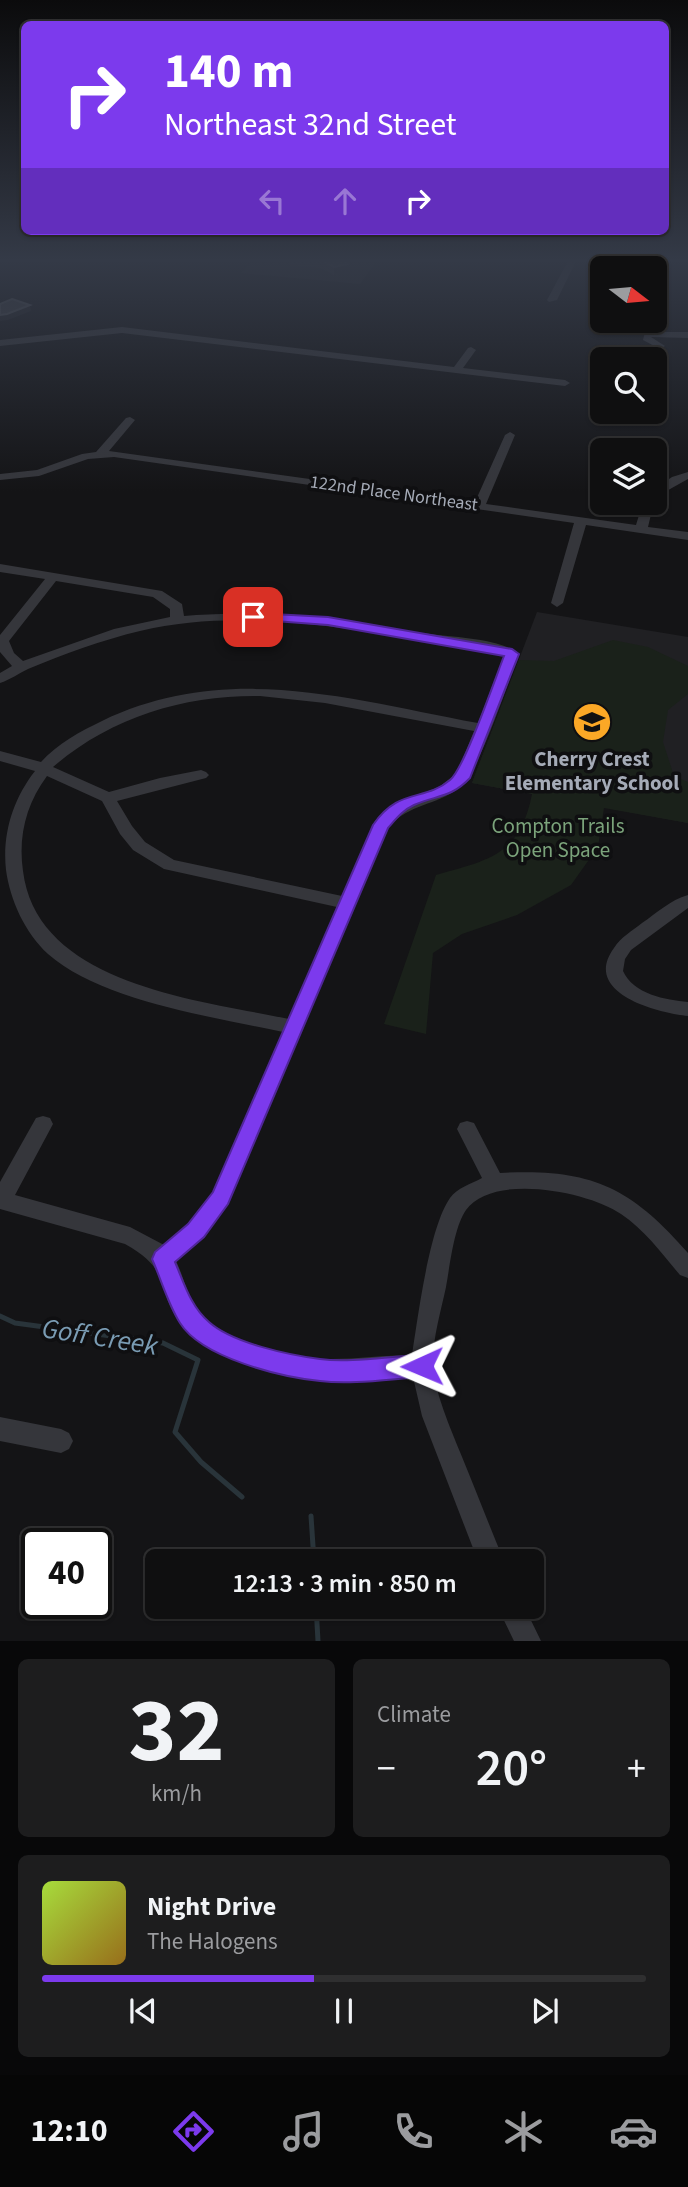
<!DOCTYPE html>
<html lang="en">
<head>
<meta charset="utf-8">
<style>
  body { margin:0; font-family:"Source Sans 3",sans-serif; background:#1d1d1e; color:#f1f3f6; height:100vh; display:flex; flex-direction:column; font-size:26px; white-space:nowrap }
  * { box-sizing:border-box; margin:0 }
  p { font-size:23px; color:#9b9c9f }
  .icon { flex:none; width:38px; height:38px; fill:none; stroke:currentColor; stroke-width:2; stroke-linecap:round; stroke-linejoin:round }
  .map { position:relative; height:1641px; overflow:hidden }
  .panel { display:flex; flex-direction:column; gap:18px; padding:18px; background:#080809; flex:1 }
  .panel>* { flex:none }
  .top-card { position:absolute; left:21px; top:21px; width:648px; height:214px; border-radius:10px; box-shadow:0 2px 5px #0004,0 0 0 2px #2f2f30; background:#7c3aed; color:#fff; overflow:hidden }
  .needle { width:46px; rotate:106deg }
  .controls { position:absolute; left:590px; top:256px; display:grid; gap:14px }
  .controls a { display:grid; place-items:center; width:77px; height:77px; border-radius:10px; background:#0f0f10; box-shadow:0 2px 5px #0004,0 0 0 2px #2f2f30; font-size:35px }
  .speed { position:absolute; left:21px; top:1528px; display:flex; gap:14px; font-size:35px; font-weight:700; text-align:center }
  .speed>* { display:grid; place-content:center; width:91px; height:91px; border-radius:50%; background:#0f0f10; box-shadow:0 2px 5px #0004,0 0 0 2px #2f2f30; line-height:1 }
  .speed .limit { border:4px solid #111; border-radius:10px; background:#fff; color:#111 }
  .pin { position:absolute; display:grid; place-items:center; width:60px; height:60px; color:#fff; margin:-30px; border-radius:14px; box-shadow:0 4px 10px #0006 }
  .me { position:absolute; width:77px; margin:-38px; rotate:269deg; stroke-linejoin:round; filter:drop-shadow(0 0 5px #0008) }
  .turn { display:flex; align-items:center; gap:24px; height:147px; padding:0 28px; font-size:32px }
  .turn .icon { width:91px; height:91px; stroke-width:2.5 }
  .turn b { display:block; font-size:49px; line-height:60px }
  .lanes { display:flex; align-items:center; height:66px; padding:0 28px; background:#0003; justify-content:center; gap:35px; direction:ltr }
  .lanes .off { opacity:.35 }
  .big { font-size:52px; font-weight:600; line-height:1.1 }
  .panel .card { flex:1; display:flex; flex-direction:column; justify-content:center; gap:10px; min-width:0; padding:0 24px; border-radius:10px; background:#1d1d1e }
  .panel .dial { align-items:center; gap:0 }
  .dial b { font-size:91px; line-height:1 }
  .song { display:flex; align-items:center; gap:21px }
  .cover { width:84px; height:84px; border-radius:10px; background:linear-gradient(135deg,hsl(80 70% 55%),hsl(40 70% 35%)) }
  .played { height:7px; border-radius:4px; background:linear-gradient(90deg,#7c3aed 45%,#2f2f30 45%) }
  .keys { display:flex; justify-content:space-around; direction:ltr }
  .heat { display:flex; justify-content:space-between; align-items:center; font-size:38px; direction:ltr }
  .panel .tiles { flex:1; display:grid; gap:18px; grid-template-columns:1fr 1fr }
  .card:last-child { grid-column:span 2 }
  .trip { position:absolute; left:145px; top:1549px; width:399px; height:70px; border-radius:10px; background:#0f0f10; box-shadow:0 2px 5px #0004,0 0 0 2px #2f2f30; font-weight:600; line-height:70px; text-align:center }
  .dock { display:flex; height:112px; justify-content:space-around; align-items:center; background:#060606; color:#9b9c9f }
  .dock .icon { width:49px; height:49px }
  .dock .current { color:#7c3aed }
  .dock b { font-size:32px; color:#f1f3f6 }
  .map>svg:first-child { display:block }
</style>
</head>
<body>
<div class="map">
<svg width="688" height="1641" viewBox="0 0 688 1641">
  <rect width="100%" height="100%" fill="#141416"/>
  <path fill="#202023" d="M253,261H377L360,284L241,273Z
    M537,612L688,637V823L472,783Z"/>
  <path fill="#1a211a" d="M613,640L648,647L688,666V694L668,710L663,742L674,776L688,782V823L604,808L598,847L571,885L517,915L462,934L433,953L426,1034L384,1024L436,875C490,860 520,855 532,794L472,783L519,660L554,661Z"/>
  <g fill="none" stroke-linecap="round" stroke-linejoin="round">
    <path stroke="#29343a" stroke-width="5" d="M0,1316L15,1323L163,1343L198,1360L175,1432L201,1462L242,1497
      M311,1516L314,1561
      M316,1606L318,1641"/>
    <path fill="#35363b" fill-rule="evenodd" d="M568,261H576L557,300L549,302L547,300Z
      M122,327L454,367L468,348L471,347L476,350L463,368L565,380L570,383L565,386L122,333L0,346V340Z
      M645,332H688V338L651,337L665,346L660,349L643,340Z
      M130,417L135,420L109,451L475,502L505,435L510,432L515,435L486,504L636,525L643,502H654L648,527L688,532V540L586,525L563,603L557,607L551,603L574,523L114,457L88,459L39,476L0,480V474L37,470L82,454L96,452L126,418Z
      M688,472V479L654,498V489L672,477Z
      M0,564L162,591L182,604L184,616C268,609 347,622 430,634C453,637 503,639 519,654C508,682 479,773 459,788C435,806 411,803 388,827L228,1204L203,1238L176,1261C184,1277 187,1297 198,1310C226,1346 288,1359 331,1359C358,1359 385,1355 412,1355C418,1317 429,1228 450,1198C457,1188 471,1184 482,1178L457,1129L460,1123L467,1121L474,1123L500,1173C589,1168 630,1186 688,1253V1278L680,1275C662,1254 645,1230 621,1214C590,1192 493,1172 466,1210C454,1227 450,1265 446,1287C441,1311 432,1340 433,1366C435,1393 450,1427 460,1452C475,1488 489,1525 504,1561H478L422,1416L413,1377C386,1377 360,1381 333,1381C297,1381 262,1371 229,1357C212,1350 193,1340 181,1324C154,1289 175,1272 125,1244L0,1209V1182L36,1118L43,1116L50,1118L53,1124L15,1195L130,1227L164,1245L189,1224L213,1192L283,1032C214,1017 101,1001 48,954C25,933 10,900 6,870C2,834 13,799 35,771L0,761V751L41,762C57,744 81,731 102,721C227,661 349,699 478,723L504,656C477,647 449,645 421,640C329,625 232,609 140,631C102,640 64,654 28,669C19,673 10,680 0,683V673L12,666L0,652V635L45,579L0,572ZM56,581L153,597L170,609V617L114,629L23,661L14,653L9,641ZM260,696L325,703L474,731L457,773L439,787L397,803L375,821L342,896L174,860L145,842L132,826L117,801L206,778L209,775L206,772L201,770L160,778L109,792L53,767C111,717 184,695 260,696ZM47,776L102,801L120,834L133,850L164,869L337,907L289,1019C199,1000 37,985 23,871C18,837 26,804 47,776Z
      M688,895V908L631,950L625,959L623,971C633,994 666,1000 688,1002V1016C657,1013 581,993 614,948C621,937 632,931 642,923C657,913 670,900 688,895Z
      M0,1417L61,1429L69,1433L73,1441L69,1449L61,1453L0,1441Z
      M497,1606H524L541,1641H514Z"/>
  </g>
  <path fill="#303034" d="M290,261H354L348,268V272L334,275L321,268L290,265Z"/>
  <path fill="#1f1f22" d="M347,261H354L348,268V272L334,275V267Z
    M30,305L31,311L8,320L0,321V315Z"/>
  <path fill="#3c3d42" stroke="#4d4f54" stroke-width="2" d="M323,261H347L346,262L348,264L334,267Z
    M12,299L30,305L7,314L0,315V304Z"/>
  <linearGradient id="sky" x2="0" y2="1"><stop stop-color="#0b0b0c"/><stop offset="0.53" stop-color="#343a47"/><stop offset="1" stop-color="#343a47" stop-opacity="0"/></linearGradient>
  <rect width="688" height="491" fill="url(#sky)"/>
  <path fill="#7c3aed" stroke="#51269a" stroke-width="2" d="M253,613L328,617L512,649L519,654L470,778C451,798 437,795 414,805C403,810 396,819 388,828L228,1204L204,1237L175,1262C184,1283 191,1307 209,1322C232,1343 289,1355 320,1359C351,1363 390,1356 422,1355L430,1358L433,1366L430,1374L422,1377C390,1379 351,1385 320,1381C281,1377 202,1358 180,1323C168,1304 161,1279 152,1259L155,1252L188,1224L213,1192L373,825C399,787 424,802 450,780C464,769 495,679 504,656L328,625L249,619L247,617Z"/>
  <defs>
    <g id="school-disc" transform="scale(2.0125)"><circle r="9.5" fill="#fba826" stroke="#0f0f11"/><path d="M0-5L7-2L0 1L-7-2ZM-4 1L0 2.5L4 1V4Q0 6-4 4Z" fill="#111"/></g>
  </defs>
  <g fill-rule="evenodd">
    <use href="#school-disc" x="592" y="722"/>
  </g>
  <g text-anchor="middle" stroke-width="7" stroke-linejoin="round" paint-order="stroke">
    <g font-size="18" fill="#a5abb7" stroke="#0f0f11">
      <text transform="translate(394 493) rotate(8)" y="6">122nd Place Northeast</text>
    </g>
    <g font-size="21" font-weight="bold" fill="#a5abb7" stroke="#0f0f11">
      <text x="592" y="766">Cherry Crest<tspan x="592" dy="24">Elementary School</tspan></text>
    </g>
    <g font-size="21" fill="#7ba37b" stroke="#0f0f11">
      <text x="558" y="833">Compton Trails<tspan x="558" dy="24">Open Space</tspan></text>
    </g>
    <g font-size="28" font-style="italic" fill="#7a9cb4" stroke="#0f0f11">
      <text transform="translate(100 1336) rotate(9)" y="10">Goff Creek</text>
    </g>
  </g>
</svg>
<div class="controls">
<a><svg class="needle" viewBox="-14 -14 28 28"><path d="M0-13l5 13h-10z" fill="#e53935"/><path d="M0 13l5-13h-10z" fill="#9b9c9f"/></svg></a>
<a><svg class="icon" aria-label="search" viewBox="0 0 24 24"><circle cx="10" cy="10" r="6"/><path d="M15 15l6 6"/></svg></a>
<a><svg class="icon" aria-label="layers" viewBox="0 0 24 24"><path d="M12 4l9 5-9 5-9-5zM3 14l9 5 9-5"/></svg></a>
</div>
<div class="speed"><div class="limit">40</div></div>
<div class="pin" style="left:253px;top:617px;background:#d93025"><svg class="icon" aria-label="arrive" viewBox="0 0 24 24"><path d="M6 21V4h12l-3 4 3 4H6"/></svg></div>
<svg class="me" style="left:422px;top:1366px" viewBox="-20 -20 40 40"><path d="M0-17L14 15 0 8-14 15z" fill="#7c3aed" stroke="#fff" stroke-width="4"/></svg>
<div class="trip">12:13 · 3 min · 850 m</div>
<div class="top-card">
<div class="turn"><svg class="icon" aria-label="right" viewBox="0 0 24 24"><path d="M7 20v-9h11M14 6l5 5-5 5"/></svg><div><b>140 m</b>Northeast 32nd Street</div></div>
<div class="lanes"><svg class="icon off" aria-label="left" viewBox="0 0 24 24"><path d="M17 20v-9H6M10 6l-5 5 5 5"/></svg><svg class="icon off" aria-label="ahead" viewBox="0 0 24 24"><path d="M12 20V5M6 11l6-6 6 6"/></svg><svg class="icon" aria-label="right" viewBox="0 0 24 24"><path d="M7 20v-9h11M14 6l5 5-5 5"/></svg></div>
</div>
</div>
<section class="panel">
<div class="tiles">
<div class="card dial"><b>32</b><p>km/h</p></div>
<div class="card"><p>Climate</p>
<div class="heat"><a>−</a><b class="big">20°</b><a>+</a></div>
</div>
<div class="card">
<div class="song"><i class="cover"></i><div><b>Night Drive</b><p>The Halogens</p></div></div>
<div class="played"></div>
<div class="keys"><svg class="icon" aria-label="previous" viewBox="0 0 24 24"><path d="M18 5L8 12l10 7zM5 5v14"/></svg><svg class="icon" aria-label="pause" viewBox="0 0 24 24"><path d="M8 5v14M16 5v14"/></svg><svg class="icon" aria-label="next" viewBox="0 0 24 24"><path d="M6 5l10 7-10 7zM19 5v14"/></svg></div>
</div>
</div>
</section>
<nav class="dock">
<b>12:10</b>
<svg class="icon current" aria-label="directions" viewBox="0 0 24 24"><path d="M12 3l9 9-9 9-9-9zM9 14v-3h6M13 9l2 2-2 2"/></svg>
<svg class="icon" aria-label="music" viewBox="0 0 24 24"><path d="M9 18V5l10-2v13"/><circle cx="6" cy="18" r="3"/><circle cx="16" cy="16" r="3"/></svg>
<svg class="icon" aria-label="phone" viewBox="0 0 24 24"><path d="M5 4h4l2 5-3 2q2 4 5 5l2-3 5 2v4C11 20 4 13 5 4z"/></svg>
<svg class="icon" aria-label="climate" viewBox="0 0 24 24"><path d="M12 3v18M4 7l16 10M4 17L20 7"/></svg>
<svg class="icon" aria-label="car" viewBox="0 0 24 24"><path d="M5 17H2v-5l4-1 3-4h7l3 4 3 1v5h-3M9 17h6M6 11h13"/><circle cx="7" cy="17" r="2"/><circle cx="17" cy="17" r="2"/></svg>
</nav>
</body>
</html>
